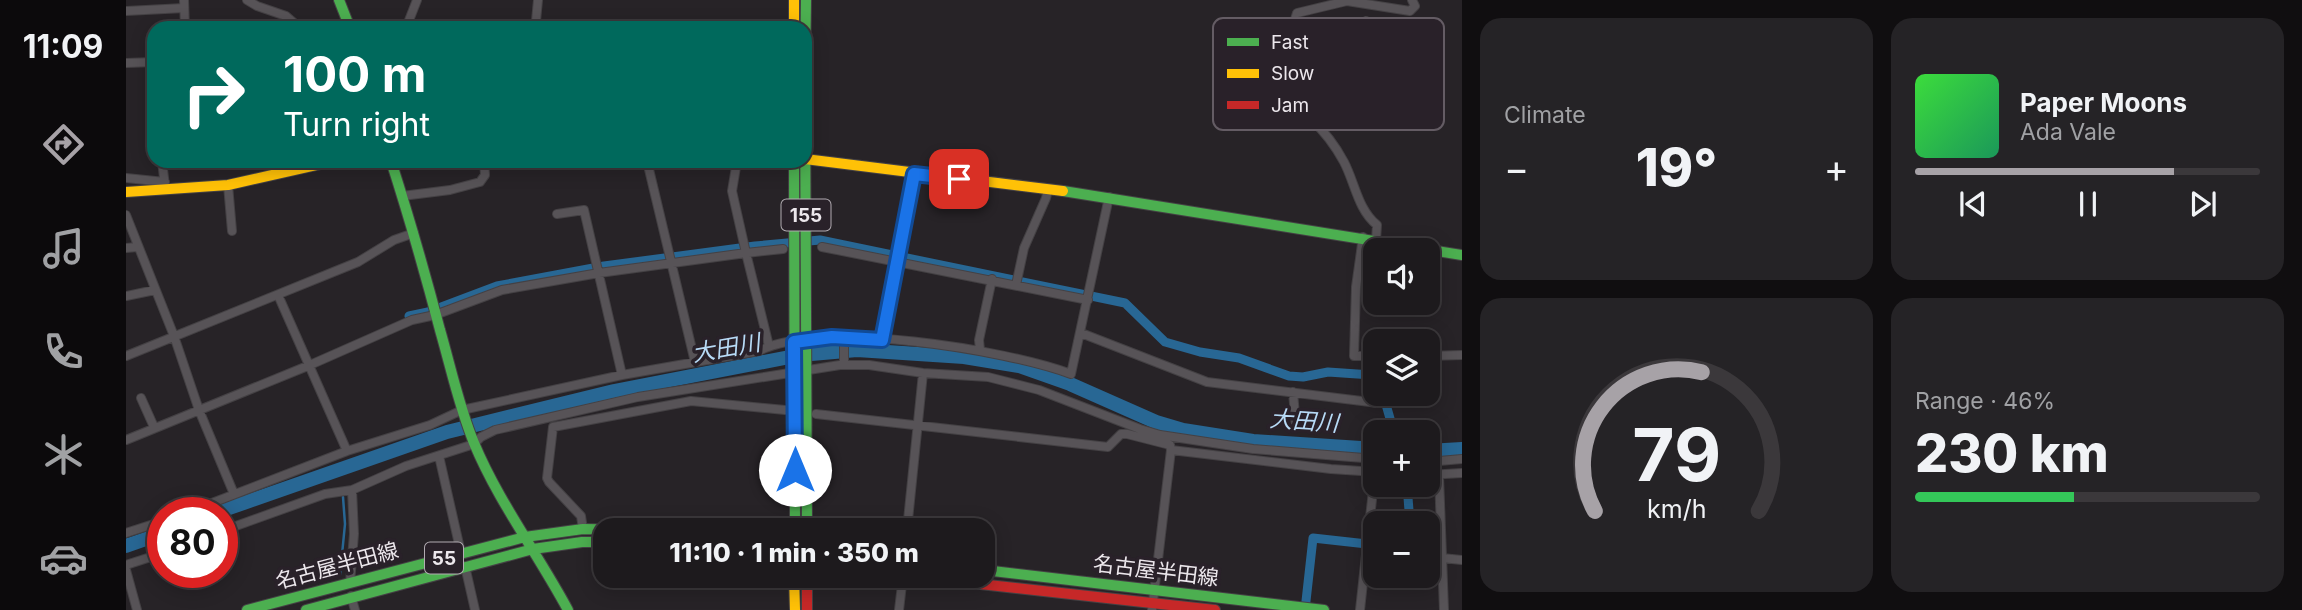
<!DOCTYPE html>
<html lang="en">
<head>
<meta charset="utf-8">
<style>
  body { margin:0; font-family:Inter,"Noto Sans JP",sans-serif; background:#252326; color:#f1f3f6; height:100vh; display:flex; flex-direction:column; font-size:26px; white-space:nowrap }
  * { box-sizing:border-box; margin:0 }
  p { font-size:23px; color:#a0a1a4 }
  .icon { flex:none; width:38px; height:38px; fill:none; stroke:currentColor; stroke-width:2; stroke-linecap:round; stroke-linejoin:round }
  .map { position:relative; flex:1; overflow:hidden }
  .drawer { display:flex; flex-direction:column; gap:18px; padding:18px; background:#100e10; width:840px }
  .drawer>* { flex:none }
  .guide { position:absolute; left:21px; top:21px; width:665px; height:147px; border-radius:21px; box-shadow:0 4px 18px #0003,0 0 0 2px #3b383b; background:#00695c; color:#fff; overflow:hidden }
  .fabs { position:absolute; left:1237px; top:238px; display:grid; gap:14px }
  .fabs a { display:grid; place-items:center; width:77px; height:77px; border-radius:14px; background:#1d1a1d; box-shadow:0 4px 18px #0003,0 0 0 2px #3b383b; font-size:35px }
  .speed { position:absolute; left:21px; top:497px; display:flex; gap:14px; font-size:35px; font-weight:700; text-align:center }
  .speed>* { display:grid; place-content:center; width:91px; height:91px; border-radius:50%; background:#1d1a1d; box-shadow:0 4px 18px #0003,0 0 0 2px #3b383b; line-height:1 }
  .speed .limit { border:10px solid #d22; background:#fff; color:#111 }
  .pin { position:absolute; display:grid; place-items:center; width:60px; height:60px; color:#fff; margin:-30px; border-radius:14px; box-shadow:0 4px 10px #0006 }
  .me { position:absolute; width:77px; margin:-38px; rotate:0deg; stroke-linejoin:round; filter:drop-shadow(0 0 5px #0008) }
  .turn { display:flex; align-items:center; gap:24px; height:147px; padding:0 21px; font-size:32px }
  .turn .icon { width:91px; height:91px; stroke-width:2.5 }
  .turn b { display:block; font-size:49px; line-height:60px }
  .big { font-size:52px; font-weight:800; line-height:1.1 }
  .drawer .widget { flex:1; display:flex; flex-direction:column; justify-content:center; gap:10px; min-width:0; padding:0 24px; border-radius:21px; background:#252326 }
  .drawer .dial { align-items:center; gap:0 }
  .dial svg { height:182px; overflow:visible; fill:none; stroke:#3b383b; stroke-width:7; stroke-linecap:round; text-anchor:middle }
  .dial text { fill:#f1f3f6; stroke:none }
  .song { display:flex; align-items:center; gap:21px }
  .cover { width:84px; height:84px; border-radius:10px; background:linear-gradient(135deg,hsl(120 70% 55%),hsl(150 70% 35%)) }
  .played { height:7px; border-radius:4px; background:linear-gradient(90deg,#a7a2a7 75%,#3b383b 75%) }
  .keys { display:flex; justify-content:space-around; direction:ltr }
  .heat { display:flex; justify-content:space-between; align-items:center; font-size:38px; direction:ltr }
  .charge { height:10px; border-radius:5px; background:linear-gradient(90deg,#34c759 46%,#3b383b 0) }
  .drawer .tiles { flex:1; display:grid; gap:18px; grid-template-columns:repeat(2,1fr) }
  .trip { position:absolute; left:467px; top:518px; width:402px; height:70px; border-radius:21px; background:#1d1a1d; box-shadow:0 4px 18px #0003,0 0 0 2px #3b383b; font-weight:800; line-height:70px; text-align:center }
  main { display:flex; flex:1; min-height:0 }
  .dock { display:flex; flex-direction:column; width:126px; justify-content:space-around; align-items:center; background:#0c0a0c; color:#a0a1a4 }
  .dock .icon { width:49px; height:49px }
  .dock .selected { color:#a7a2a7 }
  .dock b { font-size:32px; color:#f1f3f6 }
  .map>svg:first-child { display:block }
</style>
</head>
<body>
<main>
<nav class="dock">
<b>11:09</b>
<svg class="icon selected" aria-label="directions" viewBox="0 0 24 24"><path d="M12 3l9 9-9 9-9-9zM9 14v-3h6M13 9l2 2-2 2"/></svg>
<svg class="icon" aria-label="music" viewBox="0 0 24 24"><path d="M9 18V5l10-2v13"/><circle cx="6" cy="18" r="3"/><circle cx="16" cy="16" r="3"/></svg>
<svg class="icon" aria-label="phone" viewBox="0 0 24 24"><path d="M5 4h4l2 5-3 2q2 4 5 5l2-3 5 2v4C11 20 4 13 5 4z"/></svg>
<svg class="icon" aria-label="climate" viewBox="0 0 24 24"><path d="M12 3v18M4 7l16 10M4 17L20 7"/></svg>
<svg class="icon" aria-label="car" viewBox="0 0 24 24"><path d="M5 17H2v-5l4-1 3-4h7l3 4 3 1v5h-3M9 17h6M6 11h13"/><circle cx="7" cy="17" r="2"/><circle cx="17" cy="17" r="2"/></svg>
</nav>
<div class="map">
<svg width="1336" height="610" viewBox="0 0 1336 610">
  <rect width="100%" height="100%" fill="#272327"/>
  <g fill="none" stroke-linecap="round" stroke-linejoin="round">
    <path stroke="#286794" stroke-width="2.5" d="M214,575L219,524L217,497"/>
    <path stroke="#286794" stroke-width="9" d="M283,316L302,312L371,286L478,266L629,246L694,240L999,303L1039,342L1074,352L1113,358L1163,376L1177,377L1202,372L1246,375L1250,378
      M1257,394L1267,429
      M1281,485L1284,523
      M1179,610L1187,538L1250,545"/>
    <path stroke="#286794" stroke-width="14" d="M1302,451L1336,449
      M89,513L321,432L488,391L674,355L731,350L838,357L893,366L944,384L1030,422L1057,430L1127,441L1250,449
      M0,546L37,533"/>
    <g stroke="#444144" stroke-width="10">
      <path id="street" d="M58,0L59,28
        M121,0L131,6L160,16L174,28
        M0,11L58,8
        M1240,21L1242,35C1237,40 1232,45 1226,50C1217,57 1200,61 1194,72C1191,78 1195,81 1195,88C1194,98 1187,108 1185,119C1198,131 1210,147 1218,162C1229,183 1232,210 1251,225L1250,240
        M280,28L291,0
        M406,28L410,21L412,0
        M1156,29L1159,30L1167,26L1171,13L1221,1L1284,11L1289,6L1286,0
        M27,62L28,79
        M0,63L28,62
        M36,161L39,186
        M521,161L569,362
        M611,161L606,191L620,253L657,249
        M0,178L39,182
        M102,185L106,231
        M276,196L324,190L354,182L359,175L358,161
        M431,214L458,210L496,375
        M0,215L48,336L73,410L108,494
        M1237,237L1230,287L1228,356H1250
        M696,247L962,300
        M0,248L11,247
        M890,285L898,248L920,198L922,190
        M152,295L221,451
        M0,296L29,290
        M955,333L1081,382L1252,403
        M756,340L787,174
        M854,350L853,340L866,279
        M0,356L232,262L268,240L288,233
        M1302,356L1336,355
        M718,361V338
        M1167,392L1170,427
        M15,398L28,427
        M690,414L982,447L995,434H1001L1044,445L1045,450L1205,469L1250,472
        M0,440L184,365L286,320L309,315L376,290L473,273L620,253L643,346
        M313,456L335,553
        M1302,462L1336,459
        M1302,475L1336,473
        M1313,476L1318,610
        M60,513L221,451L304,425L336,410L496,375L633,351C694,319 881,350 945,374L983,197
        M457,529L455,516L423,482L421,478L427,427L565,401L659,410
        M781,530L797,373
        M96,531L199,494L226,490L280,466L348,444L355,437L369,430L512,397L714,365H743L797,373L862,377L913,390L1014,429L1034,435L1127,449L1250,459
        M0,533L37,521
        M1316,558L1336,560
        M0,565L37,553
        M339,566L349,610
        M0,570L11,610
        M224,583L228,534L226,490
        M225,596L229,610
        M773,610L777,576
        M1026,610L1045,450
        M1234,610L1249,472"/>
    </g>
    <g stroke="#444144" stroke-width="12">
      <path id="fast" d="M213,0L224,28
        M679,75L680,0
        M679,92L681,530
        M265,161C283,217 299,273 314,330C325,368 333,407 348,443C372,501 412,554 442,610
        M668,161L669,530
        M937,191L1336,255
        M858,570L1198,610
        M121,610L399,537L457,529L518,530
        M180,610L407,549L456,542H480"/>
    </g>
    <g stroke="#444144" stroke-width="12">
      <path id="slow" d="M668,0V28
        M679,159L937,191
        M0,192L102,185L208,161
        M668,576L669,610"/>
    </g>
    <g stroke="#444144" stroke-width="12">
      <path id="jam" d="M681,576V610
        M782,576L1089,610"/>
    </g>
    <use href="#street" stroke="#575357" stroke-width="8"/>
    <use href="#fast" stroke="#4caf50" stroke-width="10"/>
    <use href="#slow" stroke="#ffc107" stroke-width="10"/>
    <use href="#jam" stroke="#c62828" stroke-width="10"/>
  </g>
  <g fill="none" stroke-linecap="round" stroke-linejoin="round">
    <g stroke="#114b97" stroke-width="18">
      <path id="route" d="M669,470L668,342L706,337L756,340L788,174L833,179"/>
    </g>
    <use href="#route" stroke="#1a73e8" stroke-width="12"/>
  </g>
  <g text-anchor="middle" stroke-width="7" stroke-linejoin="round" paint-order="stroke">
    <g fill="#292129" stroke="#b2acb2" stroke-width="2">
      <rect x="655.5" y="199.5" width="49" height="31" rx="5"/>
      <rect x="299" y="542.5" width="38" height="31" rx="5"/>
    </g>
    <g font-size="19" font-weight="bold" fill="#ece7ec">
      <text x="680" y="222">155</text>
      <text x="318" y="565">55</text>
    </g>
    <g font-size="21" fill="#ece7ec" stroke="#292129">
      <text transform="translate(211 566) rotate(-15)" y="7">名古屋半田線</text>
      <text transform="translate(1030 571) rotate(7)" y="7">名古屋半田線</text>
    </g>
    <g font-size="23" font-style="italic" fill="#b7daf6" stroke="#292129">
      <text transform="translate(600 348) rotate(-10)" y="8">大田川</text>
      <text transform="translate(1178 421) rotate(4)" y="8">大田川</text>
    </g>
  </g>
  <rect x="1087" y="18" width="231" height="112" rx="10" fill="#292129" stroke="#645c64" stroke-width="2"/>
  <rect x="1101" y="38" width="32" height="8" fill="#4caf50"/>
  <rect x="1101" y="69" width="32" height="9" fill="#ffc107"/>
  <rect x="1101" y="101" width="32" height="8" fill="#c62828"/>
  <g font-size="19" fill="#ece7ec">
    <text x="1145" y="49">Fast</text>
    <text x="1145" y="80">Slow</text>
    <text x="1145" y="112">Jam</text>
  </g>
</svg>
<div class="fabs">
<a><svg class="icon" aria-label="sound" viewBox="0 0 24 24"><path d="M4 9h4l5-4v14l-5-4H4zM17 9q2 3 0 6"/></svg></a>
<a><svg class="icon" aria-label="layers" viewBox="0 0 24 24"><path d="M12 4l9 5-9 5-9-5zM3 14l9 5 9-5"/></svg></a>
<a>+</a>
<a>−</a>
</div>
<div class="speed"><div class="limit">80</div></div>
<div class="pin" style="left:833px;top:179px;background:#d93025"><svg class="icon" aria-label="arrive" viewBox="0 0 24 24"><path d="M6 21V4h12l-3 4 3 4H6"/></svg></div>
<svg class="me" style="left:669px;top:470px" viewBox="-20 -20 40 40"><circle r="19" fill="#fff"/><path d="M0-13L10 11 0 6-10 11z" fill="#1a73e8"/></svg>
<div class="trip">11:10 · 1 min · 350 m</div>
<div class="guide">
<div class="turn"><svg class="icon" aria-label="right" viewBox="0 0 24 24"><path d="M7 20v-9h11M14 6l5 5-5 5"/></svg><div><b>100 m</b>Turn right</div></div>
</div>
</div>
<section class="drawer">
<div class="tiles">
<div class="widget"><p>Climate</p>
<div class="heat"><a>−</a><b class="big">19°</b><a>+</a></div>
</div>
<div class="widget">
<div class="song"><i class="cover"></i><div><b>Paper Moons</b><p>Ada Vale</p></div></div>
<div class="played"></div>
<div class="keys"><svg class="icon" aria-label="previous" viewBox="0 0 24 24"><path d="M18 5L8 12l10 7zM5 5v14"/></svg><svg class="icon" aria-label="pause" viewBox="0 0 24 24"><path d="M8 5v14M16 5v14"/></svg><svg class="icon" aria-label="next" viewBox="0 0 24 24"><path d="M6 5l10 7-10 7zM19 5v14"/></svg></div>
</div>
<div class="widget dial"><svg viewBox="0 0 100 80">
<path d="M14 69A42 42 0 1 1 86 69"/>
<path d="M14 69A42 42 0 0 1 61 8" stroke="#a7a2a7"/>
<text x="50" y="56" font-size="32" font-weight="700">79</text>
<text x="50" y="72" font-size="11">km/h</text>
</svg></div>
<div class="widget"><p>Range · 46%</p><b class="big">230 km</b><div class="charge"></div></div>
</div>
</section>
</main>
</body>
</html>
